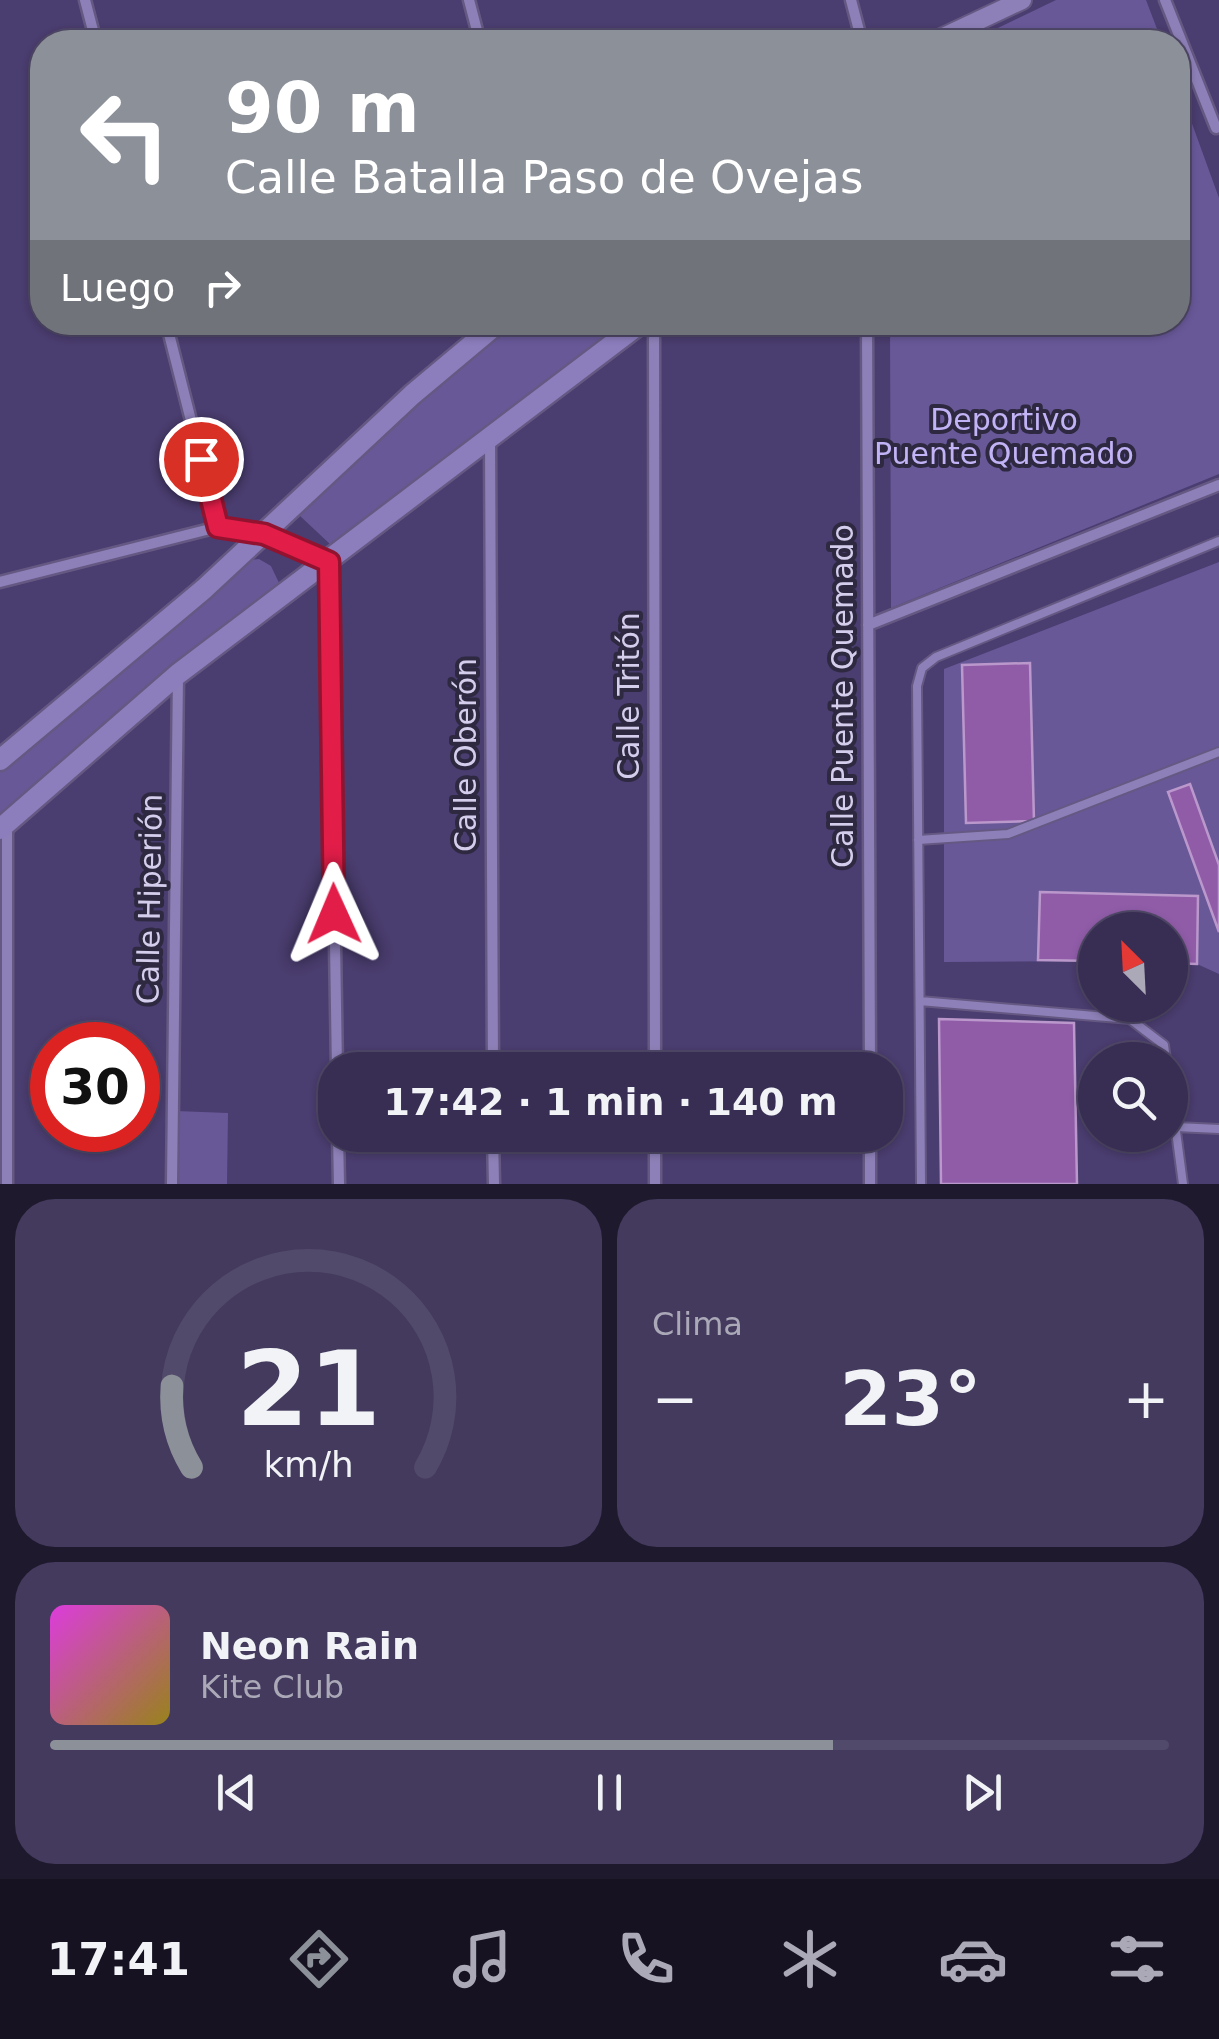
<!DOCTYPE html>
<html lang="es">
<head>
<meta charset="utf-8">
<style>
  body { margin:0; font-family:"DejaVu Sans",sans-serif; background:#433a5d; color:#f1f3f6; height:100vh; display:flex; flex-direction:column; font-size:38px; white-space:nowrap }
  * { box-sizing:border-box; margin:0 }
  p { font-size:32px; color:#aba8b8 }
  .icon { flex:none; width:55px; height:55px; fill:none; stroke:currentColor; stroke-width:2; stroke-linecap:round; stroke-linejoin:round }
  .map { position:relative; height:1184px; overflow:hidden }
  .side { display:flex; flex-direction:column; gap:15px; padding:15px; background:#1f192e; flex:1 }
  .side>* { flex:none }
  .hud { position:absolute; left:30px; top:30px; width:1160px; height:305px; border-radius:40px; box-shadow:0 2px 8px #0004,0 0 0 2px #524a6a; background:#8c9099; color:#fff; overflow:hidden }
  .needle { width:65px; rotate:336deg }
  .fabs { position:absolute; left:1078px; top:912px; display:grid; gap:20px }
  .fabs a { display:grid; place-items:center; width:110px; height:110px; border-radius:50%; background:#382e53; box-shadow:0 2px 8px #0004,0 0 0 2px #524a6a; font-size:50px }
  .speed { position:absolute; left:30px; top:1022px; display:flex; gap:20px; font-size:50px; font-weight:700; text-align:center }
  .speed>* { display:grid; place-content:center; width:130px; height:130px; border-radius:50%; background:#382e53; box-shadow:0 2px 8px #0004,0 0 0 2px #524a6a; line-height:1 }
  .speed .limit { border:15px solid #d22; background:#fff; color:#111 }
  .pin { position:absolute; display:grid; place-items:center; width:85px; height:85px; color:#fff; margin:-42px; border:5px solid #fff; border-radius:50%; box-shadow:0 2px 10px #0007 }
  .me { position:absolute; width:110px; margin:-55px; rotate:359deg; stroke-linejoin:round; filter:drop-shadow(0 0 8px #0008) }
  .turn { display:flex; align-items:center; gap:35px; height:210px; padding:0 30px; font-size:45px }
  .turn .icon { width:130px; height:130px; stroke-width:2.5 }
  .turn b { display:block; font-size:70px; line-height:85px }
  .then { display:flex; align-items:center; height:95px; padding:0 30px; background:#0003; gap:20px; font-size:38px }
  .big { font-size:75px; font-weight:700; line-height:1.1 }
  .side .widget { flex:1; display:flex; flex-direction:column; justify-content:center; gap:15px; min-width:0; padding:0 35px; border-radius:40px; background:#433a5d }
  .side .dial { align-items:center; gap:0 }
  .dial svg { height:260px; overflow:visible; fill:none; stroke:#524a6a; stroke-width:7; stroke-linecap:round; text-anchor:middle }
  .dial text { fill:#f1f3f6; stroke:none }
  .song { display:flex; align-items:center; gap:30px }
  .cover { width:120px; height:120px; border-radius:15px; background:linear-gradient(135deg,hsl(300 70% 55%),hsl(50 70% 35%)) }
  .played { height:10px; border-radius:5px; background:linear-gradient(90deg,#8c9099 70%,#524a6a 70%) }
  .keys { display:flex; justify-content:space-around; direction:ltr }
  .heat { display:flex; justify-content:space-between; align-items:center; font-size:55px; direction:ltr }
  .side .tiles { flex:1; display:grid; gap:15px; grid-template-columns:1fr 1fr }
  .widget:last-child { grid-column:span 2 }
  .trip { position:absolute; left:318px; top:1052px; width:585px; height:100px; border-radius:40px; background:#382e53; box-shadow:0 2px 8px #0004,0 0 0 2px #524a6a; font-weight:700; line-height:100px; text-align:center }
  .menu { display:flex; height:160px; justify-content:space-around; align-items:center; background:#161221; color:#aba8b8 }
  .menu .icon { width:70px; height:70px }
  .menu .active { color:#8c9099 }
  .menu b { font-size:45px; color:#f1f3f6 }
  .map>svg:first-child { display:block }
</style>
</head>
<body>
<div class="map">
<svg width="1219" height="1184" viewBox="0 0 1219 1184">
  <rect width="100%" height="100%" fill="#4a3d6f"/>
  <path fill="#685898" d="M1056,0H1146L1162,42H969Z
    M1178,85L1219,198V474L891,608L890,323L1178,322Z
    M516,323H626L331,545L299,515L420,402Z
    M259,559L271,566L280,585L159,677L0,818V771L233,561Z
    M1219,562V974L1197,964L1170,930H1095V961L944,962V669Z
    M176,1111L228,1113L227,1184H175Z"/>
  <path fill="#905ca8" stroke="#bb98cc" stroke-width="2.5" d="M1030,663L1034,821L966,823L962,665Z
    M1190,784L1219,865V932L1168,792Z
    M1040,892L1198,896L1197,964L1170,963V930H1095V961L1038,960Z
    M939,1019L1074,1023L1077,1184H941Z"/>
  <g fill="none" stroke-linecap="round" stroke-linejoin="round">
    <g stroke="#655983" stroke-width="12">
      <path id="service" d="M918,840L1008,834L1219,752
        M920,1001L1130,1019L1164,1045L1166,1060
        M1170,1086L1183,1184
        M1176,1127L1219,1129
        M921,1184L917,686L922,668L936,657L1219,541"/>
    </g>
    <g stroke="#655983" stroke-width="15">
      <path id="minor" d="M85,0L96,42
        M469,0L480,42
        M851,0L862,42
        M1165,0L1216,128
        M166,322L218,527
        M654,322L655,1070
        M867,322L870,1070
        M490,440L493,1070
        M0,582L218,527L264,534L329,562L337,1070
        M868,625L1219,485
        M7,825V1184
        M338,1135L339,1184
        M493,1135L494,1184
        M655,1135V1184
        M870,1135V1184
        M172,1184L178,675"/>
    </g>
    <g stroke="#655983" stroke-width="22">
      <path id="tertiary" d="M933,42L1022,0"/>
    </g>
    <g stroke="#655983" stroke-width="25">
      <path id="secondary" d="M0,760L204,589L413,394L499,322
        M0,829L178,674L642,322"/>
    </g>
    <use href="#service" stroke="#8d80b8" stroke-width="8"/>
    <use href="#minor" stroke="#8d80b8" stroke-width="10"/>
    <use href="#tertiary" stroke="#8d80b8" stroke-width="18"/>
    <use href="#secondary" stroke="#8c7dbc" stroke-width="20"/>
  </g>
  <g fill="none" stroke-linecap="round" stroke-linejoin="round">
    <g stroke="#92132f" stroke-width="25">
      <path id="route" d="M201,459L218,527L264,534L329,562L334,914"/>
    </g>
    <use href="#route" stroke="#e11d48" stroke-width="18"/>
  </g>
  <g text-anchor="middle" stroke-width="8" stroke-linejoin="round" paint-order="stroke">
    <g font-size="30" fill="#c2b3f6" stroke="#2e2940">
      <text x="1004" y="430">Deportivo<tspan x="1004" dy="34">Puente Quemado</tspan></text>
    </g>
    <g font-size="30" fill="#d4ceec" stroke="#2e2940">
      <text transform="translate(629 696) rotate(-90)" y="10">Calle Tritón</text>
      <text transform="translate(843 696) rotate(-90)" y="10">Calle Puente Quemado</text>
      <text transform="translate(466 755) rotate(-90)" y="10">Calle Oberón</text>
      <text transform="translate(150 899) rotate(-89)" y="10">Calle Hiperión</text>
    </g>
  </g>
</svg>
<div class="fabs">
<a><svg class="needle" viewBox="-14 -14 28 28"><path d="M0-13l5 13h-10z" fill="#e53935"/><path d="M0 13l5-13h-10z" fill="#aba8b8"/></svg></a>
<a><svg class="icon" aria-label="search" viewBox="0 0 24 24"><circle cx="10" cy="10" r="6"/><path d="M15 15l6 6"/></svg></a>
</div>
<div class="speed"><div class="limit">30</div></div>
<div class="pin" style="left:201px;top:459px;background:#d93025"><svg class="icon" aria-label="arrive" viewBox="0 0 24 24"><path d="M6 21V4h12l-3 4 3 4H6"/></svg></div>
<svg class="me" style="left:334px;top:914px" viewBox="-20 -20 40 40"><path d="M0-17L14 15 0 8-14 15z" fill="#e11d48" stroke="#fff" stroke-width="4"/></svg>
<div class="trip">17:42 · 1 min · 140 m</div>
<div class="hud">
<div class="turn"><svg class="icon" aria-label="left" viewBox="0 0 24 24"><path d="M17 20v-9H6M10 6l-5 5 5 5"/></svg><div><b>90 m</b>Calle Batalla Paso de Ovejas</div></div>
<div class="then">Luego<svg class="icon" aria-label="right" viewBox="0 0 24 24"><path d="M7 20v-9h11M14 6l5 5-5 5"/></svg></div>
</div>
</div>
<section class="side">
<div class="tiles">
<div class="widget dial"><svg viewBox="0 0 100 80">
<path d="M14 69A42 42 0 1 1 86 69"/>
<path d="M14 69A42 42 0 0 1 8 44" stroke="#8c9099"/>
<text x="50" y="56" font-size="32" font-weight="700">21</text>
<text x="50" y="72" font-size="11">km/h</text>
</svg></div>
<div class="widget"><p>Clima</p>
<div class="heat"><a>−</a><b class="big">23°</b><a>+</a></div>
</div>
<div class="widget">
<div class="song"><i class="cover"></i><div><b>Neon Rain</b><p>Kite Club</p></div></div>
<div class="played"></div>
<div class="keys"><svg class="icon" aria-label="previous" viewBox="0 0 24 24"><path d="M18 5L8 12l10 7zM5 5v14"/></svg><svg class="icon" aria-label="pause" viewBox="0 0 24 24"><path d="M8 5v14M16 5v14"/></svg><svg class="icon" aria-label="next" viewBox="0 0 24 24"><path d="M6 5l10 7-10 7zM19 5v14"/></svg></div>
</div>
</div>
</section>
<nav class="menu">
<b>17:41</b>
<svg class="icon active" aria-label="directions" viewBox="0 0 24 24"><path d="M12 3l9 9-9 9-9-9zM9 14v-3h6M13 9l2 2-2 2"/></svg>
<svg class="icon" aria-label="music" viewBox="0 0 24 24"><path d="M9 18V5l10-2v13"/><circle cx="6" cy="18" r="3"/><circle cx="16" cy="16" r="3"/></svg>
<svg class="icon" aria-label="phone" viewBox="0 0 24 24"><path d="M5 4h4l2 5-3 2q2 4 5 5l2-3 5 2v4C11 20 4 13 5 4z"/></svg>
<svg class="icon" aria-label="climate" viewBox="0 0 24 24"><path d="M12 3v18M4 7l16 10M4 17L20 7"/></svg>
<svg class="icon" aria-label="car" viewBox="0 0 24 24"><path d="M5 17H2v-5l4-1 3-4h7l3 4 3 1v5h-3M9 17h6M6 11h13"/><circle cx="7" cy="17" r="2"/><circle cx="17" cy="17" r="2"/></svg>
<svg class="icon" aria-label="filters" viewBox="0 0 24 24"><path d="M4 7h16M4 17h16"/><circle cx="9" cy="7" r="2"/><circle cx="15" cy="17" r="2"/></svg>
</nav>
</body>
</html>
